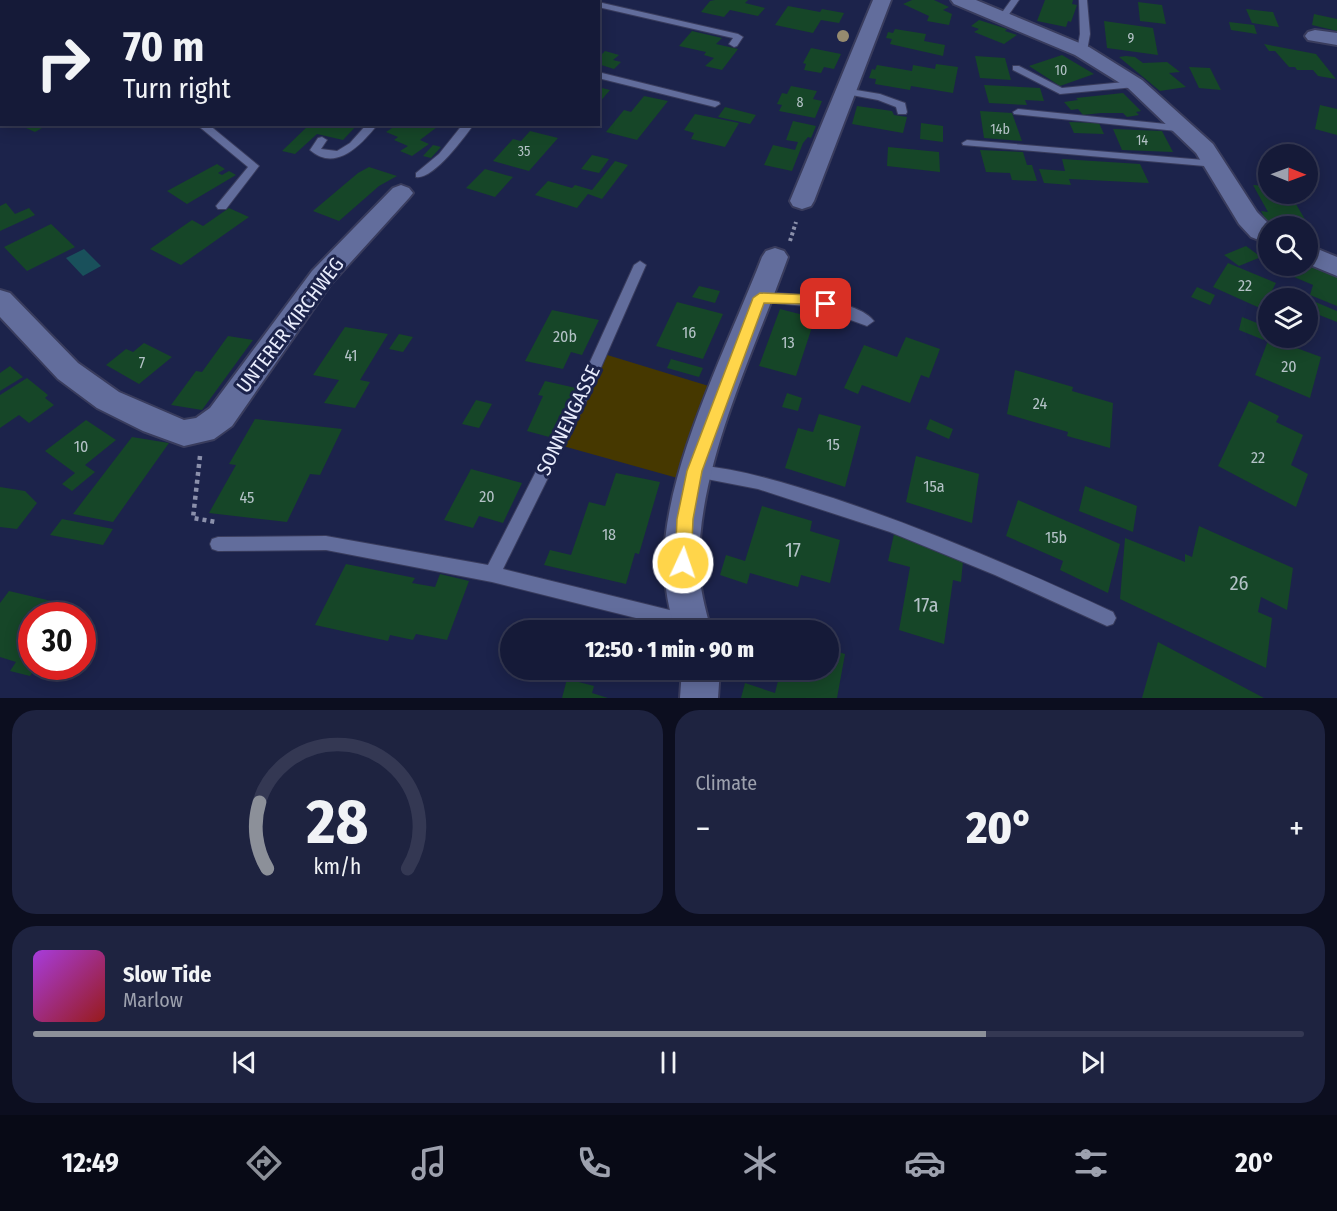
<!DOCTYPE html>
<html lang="en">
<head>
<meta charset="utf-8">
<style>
  body { margin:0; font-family:"Fira Sans Condensed",sans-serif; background:#1e2340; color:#f1f3f6; height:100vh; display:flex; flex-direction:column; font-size:22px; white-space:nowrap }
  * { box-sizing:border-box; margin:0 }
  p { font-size:20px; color:#9da1ae }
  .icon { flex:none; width:33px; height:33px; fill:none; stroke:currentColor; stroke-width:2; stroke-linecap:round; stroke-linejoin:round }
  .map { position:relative; height:698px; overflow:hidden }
  .drawer { display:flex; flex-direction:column; gap:12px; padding:12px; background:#0c0e1f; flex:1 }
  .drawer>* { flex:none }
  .banner { position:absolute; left:0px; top:0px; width:600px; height:126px; box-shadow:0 3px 15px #0003,0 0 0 2px #343853; background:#151a38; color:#f1f3f6; overflow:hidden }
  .needle { width:39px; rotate:91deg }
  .fabs { position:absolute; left:1258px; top:144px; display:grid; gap:12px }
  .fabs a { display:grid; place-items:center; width:60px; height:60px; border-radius:50%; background:#151a38; box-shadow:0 3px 15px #0003,0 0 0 2px #343853; font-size:30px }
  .speed { position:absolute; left:18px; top:602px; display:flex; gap:12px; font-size:30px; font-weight:700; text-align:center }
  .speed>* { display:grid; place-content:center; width:78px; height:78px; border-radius:50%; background:#151a38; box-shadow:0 3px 15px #0003,0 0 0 2px #343853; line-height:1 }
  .speed .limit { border:9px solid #d22; background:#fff; color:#111 }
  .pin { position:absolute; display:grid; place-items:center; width:51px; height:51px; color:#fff; margin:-26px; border-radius:12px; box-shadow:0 3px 9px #0006 }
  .me { position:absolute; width:66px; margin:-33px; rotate:3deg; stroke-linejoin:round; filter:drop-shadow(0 0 4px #0008) }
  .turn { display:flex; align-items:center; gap:21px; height:126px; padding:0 24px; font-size:27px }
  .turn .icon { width:78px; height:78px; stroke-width:2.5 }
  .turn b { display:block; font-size:42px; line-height:51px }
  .big { font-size:45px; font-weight:800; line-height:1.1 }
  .drawer .widget { flex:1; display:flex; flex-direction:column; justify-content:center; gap:9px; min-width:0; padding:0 21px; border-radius:24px; background:#1e2340 }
  .drawer .dial { align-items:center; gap:0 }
  .dial svg { height:156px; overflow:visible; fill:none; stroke:#343853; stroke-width:7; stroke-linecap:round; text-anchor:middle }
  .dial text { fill:#f1f3f6; stroke:none }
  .song { display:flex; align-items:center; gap:18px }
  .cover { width:72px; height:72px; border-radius:9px; background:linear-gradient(135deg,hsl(280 70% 55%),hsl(0 70% 35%)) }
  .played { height:6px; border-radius:3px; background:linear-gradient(90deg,#8c9099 75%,#343853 75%) }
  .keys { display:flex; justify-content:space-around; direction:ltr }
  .heat { display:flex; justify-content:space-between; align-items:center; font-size:33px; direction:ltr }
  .drawer .tiles { flex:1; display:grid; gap:12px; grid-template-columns:1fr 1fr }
  .widget:last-child { grid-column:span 2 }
  .trip { position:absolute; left:500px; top:620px; width:339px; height:60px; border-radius:30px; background:#151a38; box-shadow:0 3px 15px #0003,0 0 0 2px #343853; font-weight:800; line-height:60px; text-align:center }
  .menu { display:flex; height:96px; justify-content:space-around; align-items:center; background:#080a16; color:#9da1ae }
  .menu .icon { width:42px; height:42px }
  .menu .selected { color:#8c9099 }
  .menu b { font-size:27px; color:#f1f3f6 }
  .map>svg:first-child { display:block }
</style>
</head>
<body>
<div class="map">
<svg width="1337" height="698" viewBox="0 0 1337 698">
  <rect width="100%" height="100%" fill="#1c234b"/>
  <path fill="#463800" d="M604,354L712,387L681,479L563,446Z"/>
  <path fill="#19505b" d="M84,249L101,266L83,276L66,258Z"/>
  <path fill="#164628" d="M715,0H748L745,3L765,8L758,16L730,10L724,17L701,12L710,1Z
    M912,0H934L949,7L943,10L952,14L949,25L927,21L929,16L903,4Z
    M1045,0H1073L1072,4L1077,5L1071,22L1068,21L1066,27L1037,21Z
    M1138,2L1162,5L1166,24L1140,21Z
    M788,6L820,12L822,9L844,13L839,23L821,20L813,33L775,25Z
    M1246,9L1273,12L1279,27L1252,23Z
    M1314,14L1337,19V31L1312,25Z
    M979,20L1007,29L1005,31L1017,35L1004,44L974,32L979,29L971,26Z
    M1104,21L1153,28L1158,55L1107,48Z
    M1229,22L1254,25L1257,34L1231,30Z
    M895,29L926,34L924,41L945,45L943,56L890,44L892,39L886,38L888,32L893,33Z
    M692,31L722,38L716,44L738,49L722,70L705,66L714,58L704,55L706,52L679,46Z
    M1264,44L1316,54L1336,79L1318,76L1313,70H1297L1295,67H1289L1275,51H1269Z
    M811,48L841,54L834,69L824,67L821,73L804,70L806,64L803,63Z
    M605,51L619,55L613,60L621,62L614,69L598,64V58Z
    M1062,55L1094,74L1060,86L1029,66Z
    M975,56L1005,58L1011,80L980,78Z
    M1126,56L1135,57L1143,63L1167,62L1180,72L1169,73L1186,87L1160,91L1119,57Z
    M936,64L958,67L953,93L911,86L910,90L875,84L876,79L869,78L872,69L875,70L877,65L912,71L913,65L935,69Z
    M1189,67L1210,68L1221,90L1199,88Z
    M984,85L1040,88L1044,101L1025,100L1027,105L989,103Z
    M791,86L817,91L813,99L822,101L815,118L779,111L782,105L777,104L782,93L787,94Z
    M598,87L610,90L598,104Z
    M1123,93L1141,111L1136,112L1139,115L1127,117L1123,113H1101L1083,115L1078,109L1071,110L1064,102L1078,100L1076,98Z
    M644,96L668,101L637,140L606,132L624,110L631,112Z
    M1320,105L1337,109V135L1315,129Z
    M857,106L892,111L894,115L907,117L903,133L852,124Z
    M725,107L756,115L750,124L718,117Z
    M980,111L1012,113L1022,141L984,138Z
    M695,114L739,123L725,147L691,139L694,133L684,130Z
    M793,121L816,126L811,138L808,137L803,143L792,171L764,165L773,145L795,150L798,142L786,140Z
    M1069,122L1099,123L1104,134L1074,133Z
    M921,123L943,126V142L920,139Z
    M17,124H49L35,132Z
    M310,124H358L343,140L317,134L295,154L282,151Z
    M398,124H441L420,140L429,144L412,156L400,151L408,146L394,140L398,137L386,132Z
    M1113,129L1162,131L1173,152L1122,150Z
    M530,131L558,138L529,171L493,161L513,139L521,141Z
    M433,145L441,147L431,158L423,156Z
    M888,147L939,152L940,172L887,166Z
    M980,150L1023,152L1027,165H1032L1037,181L1012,180L1010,173L986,172Z
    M592,155L609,159L599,173L581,169Z
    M1062,159L1140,164L1149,183L1069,179L1071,185L1044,183L1039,169L1065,171Z
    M615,161L628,165L602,199L588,194L577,208L535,195L548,181L572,188L575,185L592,190Z
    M217,164L225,169L218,173L222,175L229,171L236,175L187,204L167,191Z
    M369,167L397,176L379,186L339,221L313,211L358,173Z
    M485,169L513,177L495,197L466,188Z
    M1253,185L1269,186V194H1290L1313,233L1308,232V226H1269L1261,211L1268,212Z
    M6,203L15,214L29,208L35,215L0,231V206Z
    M229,208L249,217L181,265L150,249L192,220L203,226Z
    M51,224L75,247L27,271L4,247Z
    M1246,246L1261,257L1239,266L1224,255Z
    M1228,263L1276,283L1262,309L1213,287Z
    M1308,264L1337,276V306L1310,295L1313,285L1294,277L1298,266Z
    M699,286L720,291L715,303L692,297Z
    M1197,287L1215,295L1210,305L1191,297Z
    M1313,301L1337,311V322L1309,311Z
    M677,302L723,314L703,359L656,346Z
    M780,309L815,318L796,376L759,366Z
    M552,310L599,320L582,355L571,352L563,369L525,361Z
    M1242,317L1267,327L1264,340L1239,330Z
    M345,327L388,334L360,380L370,382L355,408L324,403L339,380L313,375Z
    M399,334L413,337L403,352L389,349Z
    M228,336L253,340L202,410L171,405L196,371L202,372Z
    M906,337L940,349L929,378L921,375L910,403L862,385L858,394L844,388L864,345L897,357Z
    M1269,338L1321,357L1310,398L1255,375Z
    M144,343L172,357L139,384L106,365L126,349L133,352Z
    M671,359L703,368L699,377L667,368Z
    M10,366L23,377L0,391V373Z
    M1015,370L1073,387L1072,391L1113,403L1110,448L1067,436L1068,432L1007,414Z
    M27,378L48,395L45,398L54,405L29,423L19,415L0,428V395Z
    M545,381L576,388L553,438L527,431L543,396L538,395Z
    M787,393L802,398L798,411L782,407Z
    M476,400L492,404L479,428L462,424Z
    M1249,401L1279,416L1276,422L1303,435L1291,465L1308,474L1296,507L1218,466Z
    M819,414L861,426L845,487L785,468L798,428L813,432Z
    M255,419L342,429L320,475L310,474L287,522L209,513L236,465L229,464Z
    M930,419L953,429L949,439L926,429Z
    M86,420L116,440L85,465L95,472L72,491L62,484L75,473L45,451Z
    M132,437L169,443L113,522L73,514Z
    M916,456L979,474L972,523L906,502Z
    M471,469L522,483L503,523L479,516L473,528L444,520Z
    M616,473L660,482L639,554L635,553L626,584L544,565L550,550L571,555L589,502L605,506Z
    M1085,486L1137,506L1133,532L1079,511Z
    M0,487L25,491L37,503L17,529L0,527Z
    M1018,500L1120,544L1108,593L1060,570L1063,561L1006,536Z
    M762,506L812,521L810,531L840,540L830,583L801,575L798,587L750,573L747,584L720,575L726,555L745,561Z
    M62,519L113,529L103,545L50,535Z
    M1199,526L1293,568L1287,610L1261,597L1258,612L1272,618L1266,668L1120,599L1125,538L1185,562V554L1192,557Z
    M894,534L963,561L961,582L953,580L944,644L899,630L910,567L888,561Z
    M346,564L415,578L412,583L435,587L440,574L469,581L447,640L416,634L413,640L390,635L388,641L315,625Z
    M9,591L60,603L51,615H32V666H37L30,676L10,671L16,662L0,657V603Z
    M1158,642L1264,698H1142Z
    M828,649L845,654L837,698H741L745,683L775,693L781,669H828Z
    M567,679L594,686L592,693L608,698H562Z"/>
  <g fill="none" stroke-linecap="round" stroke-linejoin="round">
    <g stroke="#393c5d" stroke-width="2">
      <path id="service" d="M209,0H223L225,2H210Z
        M1011,0H1019L1005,20H999L998,18Z
        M1079,0H1087L1090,34L1087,51L1082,54L1077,51L1080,34Z
        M598,2L738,34L743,37L737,46L734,47L729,44L733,38L598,7Z
        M1013,66H1019L1062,88L1135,81L1140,84L1135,87L1060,94L1013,70Z
        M598,72L719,102L720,104L715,107L598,78Z
        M844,88L880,94L905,103L907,112L906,114H898L896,107L878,100L841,93L839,91Z
        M1018,109L1186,126L1191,129L1186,132L1014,114L1013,112Z
        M196,124H208L259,166L226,209H218L216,206L248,167Z
        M367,124H378C362,144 336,173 310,150L318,138L322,137L327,140L321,149L337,151L350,143Z
        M463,124H474C464,138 433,180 416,177V173L439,154Z
        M967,140L1216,161L1221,164L1216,167L963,145L962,143Z
        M640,261L646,265L588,397L503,569L690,615L696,617L699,623L696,629L684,630L492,582L326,550L218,551L212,549L210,544L212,539L218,537L326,536L488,565L574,397L634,265Z
        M760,293C785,292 859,300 874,321L867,326L815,307L755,301L754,298L755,295Z
        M696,465C743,469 788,484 833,498C929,530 1022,570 1113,612L1116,618L1113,624L1107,626L995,575L890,532L758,489L691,476L688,471L691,466Z"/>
    </g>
    <g stroke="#393c5d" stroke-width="4">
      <path id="minor" d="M171,0H190L170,2Z
        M573,0H591L572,2Z
        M873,0H891L814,201L811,206L802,209L793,206L790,201Z
        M951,0H976L1089,47L1142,80L1213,144L1257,212L1271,226H1269V244L1251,237L1239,224L1196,153L1128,88L1075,55L954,4Z
        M1315,30L1337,33V45L1308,40L1305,36L1308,32Z
        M0,102H2L0,115Z
        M401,185L409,188L413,193L409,198L330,285L232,426L214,439L184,446L143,431L97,408L58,379L0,317V290L10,293L78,363L119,392L184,420L196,418L210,408L312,271L393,188Z
        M1308,245L1337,257V276L1308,264Z
        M775,248L784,251L788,257C754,352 699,462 699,563C699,586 705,608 711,630H675C669,609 665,589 664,567C662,474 728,345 762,257L766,251Z
        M682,669H720L718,698H680Z"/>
    </g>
    <path stroke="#8b90ab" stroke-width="3" stroke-dasharray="2 2" stroke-linecap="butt" d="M78,2L84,0"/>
    <path stroke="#8b90ab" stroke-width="4" stroke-dasharray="3 3" stroke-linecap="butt" d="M790,241L796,222"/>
    <path stroke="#8b90ab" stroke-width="4.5" stroke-dasharray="4 4" stroke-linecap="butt" d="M200,456L193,518L216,522"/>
    <use href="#service" fill="#626d9c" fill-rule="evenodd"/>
    <use href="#minor" fill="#626d9c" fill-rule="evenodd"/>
  </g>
  <circle fill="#968b6f" cx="843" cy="36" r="6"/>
  <path fill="#ffd54a" stroke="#a68a30" stroke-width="1.5" d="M760,293L811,295L831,301L833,304L826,309L811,304L764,303L702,471L693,519L691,563L689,568L683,570L677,568L675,563L677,519L687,471L753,298Z"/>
  <g text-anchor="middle" stroke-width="6" stroke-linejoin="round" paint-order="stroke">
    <g font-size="14" fill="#b4c2c7">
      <text x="1131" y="43">9</text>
      <text x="1061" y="75">10</text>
      <text x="800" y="107">8</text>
      <text x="1000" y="134">14b</text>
      <text x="1142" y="145">14</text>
      <text x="524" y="156">35</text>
    </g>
    <g font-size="16" fill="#b4c2c7">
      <text x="1245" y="291">22</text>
      <text x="689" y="338">16</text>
      <text x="565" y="342">20b</text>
      <text x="788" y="348">13</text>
      <text x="351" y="361">41</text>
      <text x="142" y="368">7</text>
      <text x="1289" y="372">20</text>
      <text x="1040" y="409">24</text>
      <text x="833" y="450">15</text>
      <text x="81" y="452">10</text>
      <text x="1258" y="463">22</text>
      <text x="934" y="492">15a</text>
      <text x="487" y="502">20</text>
      <text x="247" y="503">45</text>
      <text x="609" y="540">18</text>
      <text x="1056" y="543">15b</text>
    </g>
    <g font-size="20" fill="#e8ecfc" stroke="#1c234b">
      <text transform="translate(290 325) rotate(-53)" y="7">UNTERER KIRCHWEG</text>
      <text transform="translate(568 420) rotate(-64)" y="7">SONNENGASSE</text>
    </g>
    <g font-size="20" fill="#b4c2c7">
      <text x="793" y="557">17</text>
      <text x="1239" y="590">26</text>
      <text x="926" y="612">17a</text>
    </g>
  </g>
</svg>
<div class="fabs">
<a><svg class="needle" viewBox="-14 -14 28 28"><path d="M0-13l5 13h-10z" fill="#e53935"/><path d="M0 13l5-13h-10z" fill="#9da1ae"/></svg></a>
<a><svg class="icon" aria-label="search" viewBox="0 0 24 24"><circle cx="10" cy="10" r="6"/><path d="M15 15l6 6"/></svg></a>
<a><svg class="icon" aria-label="layers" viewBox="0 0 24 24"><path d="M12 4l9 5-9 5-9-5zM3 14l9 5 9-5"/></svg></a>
</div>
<div class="speed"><div class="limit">30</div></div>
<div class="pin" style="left:826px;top:304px;background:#d93025"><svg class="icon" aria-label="arrive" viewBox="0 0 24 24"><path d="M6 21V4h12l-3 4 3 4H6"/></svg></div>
<svg class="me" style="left:683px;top:563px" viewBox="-20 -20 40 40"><circle r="17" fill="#ffd54a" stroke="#fff" stroke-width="3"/><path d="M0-11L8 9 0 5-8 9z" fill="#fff"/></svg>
<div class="trip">12:50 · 1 min · 90 m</div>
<div class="banner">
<div class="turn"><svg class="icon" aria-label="right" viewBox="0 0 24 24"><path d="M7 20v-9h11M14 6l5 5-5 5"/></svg><div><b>70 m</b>Turn right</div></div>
</div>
</div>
<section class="drawer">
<div class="tiles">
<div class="widget dial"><svg viewBox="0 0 100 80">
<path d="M14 69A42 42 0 1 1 86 69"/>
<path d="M14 69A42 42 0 0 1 10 35" stroke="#8c9099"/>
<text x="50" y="56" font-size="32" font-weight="700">28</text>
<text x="50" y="72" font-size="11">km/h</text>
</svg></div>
<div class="widget"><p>Climate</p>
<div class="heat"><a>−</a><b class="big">20°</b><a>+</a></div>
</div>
<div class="widget">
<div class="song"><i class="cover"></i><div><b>Slow Tide</b><p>Marlow</p></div></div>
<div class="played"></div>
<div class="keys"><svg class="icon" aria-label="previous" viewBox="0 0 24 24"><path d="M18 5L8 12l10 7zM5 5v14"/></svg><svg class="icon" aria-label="pause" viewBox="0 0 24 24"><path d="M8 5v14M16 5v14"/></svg><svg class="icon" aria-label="next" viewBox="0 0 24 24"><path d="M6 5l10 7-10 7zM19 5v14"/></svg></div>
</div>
</div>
</section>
<nav class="menu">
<b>12:49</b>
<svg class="icon selected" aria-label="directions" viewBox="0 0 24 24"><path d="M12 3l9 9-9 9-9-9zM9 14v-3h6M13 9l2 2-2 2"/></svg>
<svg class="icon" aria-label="music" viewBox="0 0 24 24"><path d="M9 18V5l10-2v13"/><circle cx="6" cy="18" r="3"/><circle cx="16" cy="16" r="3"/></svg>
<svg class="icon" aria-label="phone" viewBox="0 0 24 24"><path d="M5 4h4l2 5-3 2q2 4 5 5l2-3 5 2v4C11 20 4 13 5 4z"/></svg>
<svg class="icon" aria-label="climate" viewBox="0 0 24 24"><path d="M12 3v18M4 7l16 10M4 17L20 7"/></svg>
<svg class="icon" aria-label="car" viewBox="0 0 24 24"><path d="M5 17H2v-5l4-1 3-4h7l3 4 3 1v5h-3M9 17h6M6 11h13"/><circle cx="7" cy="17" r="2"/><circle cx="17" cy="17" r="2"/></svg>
<svg class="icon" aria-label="filters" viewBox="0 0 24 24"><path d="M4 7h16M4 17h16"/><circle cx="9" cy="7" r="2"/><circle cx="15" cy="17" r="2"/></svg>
<b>20°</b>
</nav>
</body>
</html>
